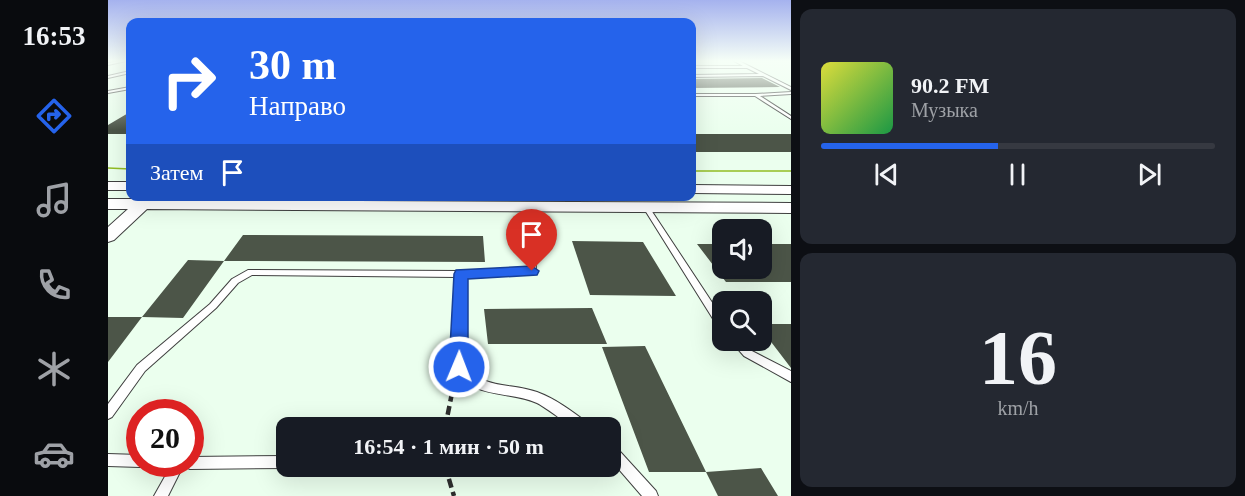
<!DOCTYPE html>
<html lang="ru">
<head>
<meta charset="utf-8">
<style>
  body { margin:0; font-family:"Times New Roman",serif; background:#242831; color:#f1f3f6; height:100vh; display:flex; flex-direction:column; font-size:22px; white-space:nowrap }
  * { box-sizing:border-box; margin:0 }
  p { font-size:20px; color:#9ea1a6 }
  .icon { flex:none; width:33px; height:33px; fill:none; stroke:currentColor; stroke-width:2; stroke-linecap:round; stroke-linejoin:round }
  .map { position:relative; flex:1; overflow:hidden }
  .side { display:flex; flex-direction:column; gap:9px; padding:9px; background:#0d0f14; width:454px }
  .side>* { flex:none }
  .top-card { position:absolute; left:18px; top:18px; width:570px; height:183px; border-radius:12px; box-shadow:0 6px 24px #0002; background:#2563eb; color:#fff; overflow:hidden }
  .buttons { position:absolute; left:604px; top:219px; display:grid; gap:12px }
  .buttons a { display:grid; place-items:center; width:60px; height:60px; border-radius:12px; background:#171b24; box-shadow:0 6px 24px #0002; font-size:30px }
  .speed { position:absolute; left:18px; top:399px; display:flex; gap:12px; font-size:30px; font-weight:700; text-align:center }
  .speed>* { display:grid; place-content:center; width:78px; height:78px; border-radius:50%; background:#171b24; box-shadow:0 6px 24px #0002; line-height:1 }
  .speed .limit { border:9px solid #d22; background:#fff; color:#111 }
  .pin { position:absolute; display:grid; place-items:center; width:51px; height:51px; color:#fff; margin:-62px -26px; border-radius:50% 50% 50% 0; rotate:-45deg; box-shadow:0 0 6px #0007 }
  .pin .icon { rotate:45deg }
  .me { position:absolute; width:66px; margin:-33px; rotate:1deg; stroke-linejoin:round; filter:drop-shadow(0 0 4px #0008) }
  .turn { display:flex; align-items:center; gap:21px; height:126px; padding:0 24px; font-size:27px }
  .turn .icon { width:78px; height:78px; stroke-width:2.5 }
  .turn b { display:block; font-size:42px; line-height:51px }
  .then { display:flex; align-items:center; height:57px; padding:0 24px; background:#0003; gap:12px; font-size:22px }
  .side .widget { flex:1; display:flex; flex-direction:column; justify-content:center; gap:9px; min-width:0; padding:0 21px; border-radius:12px; background:#242831 }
  .side .dial { align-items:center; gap:0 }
  .dial b { font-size:78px; line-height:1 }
  .song { display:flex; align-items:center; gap:18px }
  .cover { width:72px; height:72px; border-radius:9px; background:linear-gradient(135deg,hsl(60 70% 55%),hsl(140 70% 35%)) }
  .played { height:6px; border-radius:3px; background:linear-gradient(90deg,#2563eb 45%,#363941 45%) }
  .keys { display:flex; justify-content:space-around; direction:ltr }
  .trip { position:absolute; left:168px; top:417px; width:345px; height:60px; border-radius:12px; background:#171b24; box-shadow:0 6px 24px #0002; font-weight:700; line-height:60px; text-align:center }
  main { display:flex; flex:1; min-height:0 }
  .menu { display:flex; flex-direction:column; width:108px; justify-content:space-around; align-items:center; background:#090b0e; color:#9ea1a6 }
  .menu .icon { width:42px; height:42px }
  .menu .on { color:#2563eb }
  .menu b { font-size:27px; color:#f1f3f6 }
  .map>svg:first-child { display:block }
</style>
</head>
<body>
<main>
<nav class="menu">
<b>16:53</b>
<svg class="icon on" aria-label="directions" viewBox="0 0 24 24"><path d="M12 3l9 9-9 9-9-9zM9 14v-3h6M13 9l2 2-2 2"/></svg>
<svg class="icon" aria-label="music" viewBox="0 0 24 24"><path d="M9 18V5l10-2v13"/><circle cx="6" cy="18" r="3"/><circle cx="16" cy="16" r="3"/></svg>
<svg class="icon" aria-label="phone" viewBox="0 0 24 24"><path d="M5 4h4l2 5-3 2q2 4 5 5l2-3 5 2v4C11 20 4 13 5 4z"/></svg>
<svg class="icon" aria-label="climate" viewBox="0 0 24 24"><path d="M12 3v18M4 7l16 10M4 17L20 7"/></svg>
<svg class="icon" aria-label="car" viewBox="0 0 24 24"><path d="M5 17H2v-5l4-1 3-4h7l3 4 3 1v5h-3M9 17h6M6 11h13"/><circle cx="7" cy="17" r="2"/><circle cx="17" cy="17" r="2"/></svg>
</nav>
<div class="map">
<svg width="683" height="496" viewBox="0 0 683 496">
  <rect width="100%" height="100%" fill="#ebffee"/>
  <path fill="#4c5548" d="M654,78L672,87L584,88V79Z
    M22,112V134H0V125Z
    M584,134H683V152H584Z
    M135,235L375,236L377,262L116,261Z
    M464,241L535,242L568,296L482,295Z
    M589,244H615V268H654V244H683V282H618Z
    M80,260L116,261L75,318L34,317Z
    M484,308L499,344H380L376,309Z
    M0,317H34L0,362Z
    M654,324H683V368L654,330Z
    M537,346L598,472H541L494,347Z
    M653,468L670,496H610L598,472Z"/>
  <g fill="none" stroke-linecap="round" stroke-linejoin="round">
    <g stroke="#3f3f3f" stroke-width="2">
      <path id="service" d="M11,61H18L0,65V63Z
        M626,61H631L683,87V90L655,76L584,77V75L651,74L639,68H584V66H635Z
        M22,71V73L0,78V76Z
        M22,87V89L0,93V91Z
        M683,92V94L652,96L683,116V119L647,96H584V94H648Z
        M422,204L425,206L428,271L427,273L357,277L356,366C375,389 403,383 429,392C448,399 465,412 481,424L483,428C478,428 473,428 468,428C461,426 439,408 429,403C400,390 363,400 346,367L349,277L144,275L130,283L108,308L37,371L4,417L0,419V404L29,365L102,304L124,279L140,270L353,271L420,268L419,206Z
        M538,205L541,207L615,319V331L612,330L535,207Z
        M622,340H634L642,350L683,371V382L636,356Z
        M502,443L506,445L548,491L550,496H534L502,459Z
        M0,454L32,455V464H37L36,465L32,467L0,466Z
        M178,456V466H182L178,468L82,469L78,467L76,464H82V457Z
        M64,464H76L60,496H46Z"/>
    </g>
    <g stroke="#3f3f3f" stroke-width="2">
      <path id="tertiary" d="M0,182H22V190H0Z
        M584,185L683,186V194L584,193Z
        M39,196L45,200L683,203V213L39,209L6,240L0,242V227L20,209H0V199H31Z"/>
    </g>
    <path stroke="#2e2e2e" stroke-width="4.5" stroke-dasharray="9 4.5" stroke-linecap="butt" d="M337,428L346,383
      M337,466L346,496"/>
    <use href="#service" fill="#fff" fill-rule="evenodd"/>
    <use href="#tertiary" fill="#fff" fill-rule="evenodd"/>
    <path stroke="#92bd23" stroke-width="1.5" d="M0,168L22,169
      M584,171H683"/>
  </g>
  <linearGradient id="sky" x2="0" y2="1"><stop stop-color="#a5b2ee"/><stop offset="0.47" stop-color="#f6fff7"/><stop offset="1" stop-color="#f6fff7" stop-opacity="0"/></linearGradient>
  <rect width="683" height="130" fill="url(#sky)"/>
  <path fill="#2563eb" stroke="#184099" stroke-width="1.5" d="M424,266L431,271L429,275L360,279V367L357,373L351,375L344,373L341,367L346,274L348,270Z"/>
</svg>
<div class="buttons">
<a><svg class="icon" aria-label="sound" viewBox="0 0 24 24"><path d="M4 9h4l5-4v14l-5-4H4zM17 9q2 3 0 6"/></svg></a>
<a><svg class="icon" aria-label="search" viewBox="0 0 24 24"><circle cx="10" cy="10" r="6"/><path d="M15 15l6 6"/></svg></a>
</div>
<div class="speed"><div class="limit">20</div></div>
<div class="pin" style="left:424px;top:271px;background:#d93025"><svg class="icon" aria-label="arrive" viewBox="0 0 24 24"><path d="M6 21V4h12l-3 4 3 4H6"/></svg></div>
<svg class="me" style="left:351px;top:367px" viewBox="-20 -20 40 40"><circle r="17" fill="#2563eb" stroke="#fff" stroke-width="3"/><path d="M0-11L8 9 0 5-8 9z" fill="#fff"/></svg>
<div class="trip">16:54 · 1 мин · 50 m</div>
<div class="top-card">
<div class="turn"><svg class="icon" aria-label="right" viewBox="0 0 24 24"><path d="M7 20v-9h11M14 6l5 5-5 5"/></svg><div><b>30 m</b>Направо</div></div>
<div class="then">Затем<svg class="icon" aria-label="arrive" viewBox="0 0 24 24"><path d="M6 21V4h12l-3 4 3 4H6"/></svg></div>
</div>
</div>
<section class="side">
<div class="widget">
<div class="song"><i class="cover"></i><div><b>90.2 FM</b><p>Музыка</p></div></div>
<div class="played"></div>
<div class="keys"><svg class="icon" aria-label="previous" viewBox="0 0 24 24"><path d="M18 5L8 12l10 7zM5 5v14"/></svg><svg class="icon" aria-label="pause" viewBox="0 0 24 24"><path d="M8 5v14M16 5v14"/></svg><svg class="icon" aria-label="next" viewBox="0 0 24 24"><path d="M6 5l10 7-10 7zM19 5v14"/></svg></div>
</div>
<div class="widget dial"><b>16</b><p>km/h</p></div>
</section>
</main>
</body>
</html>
